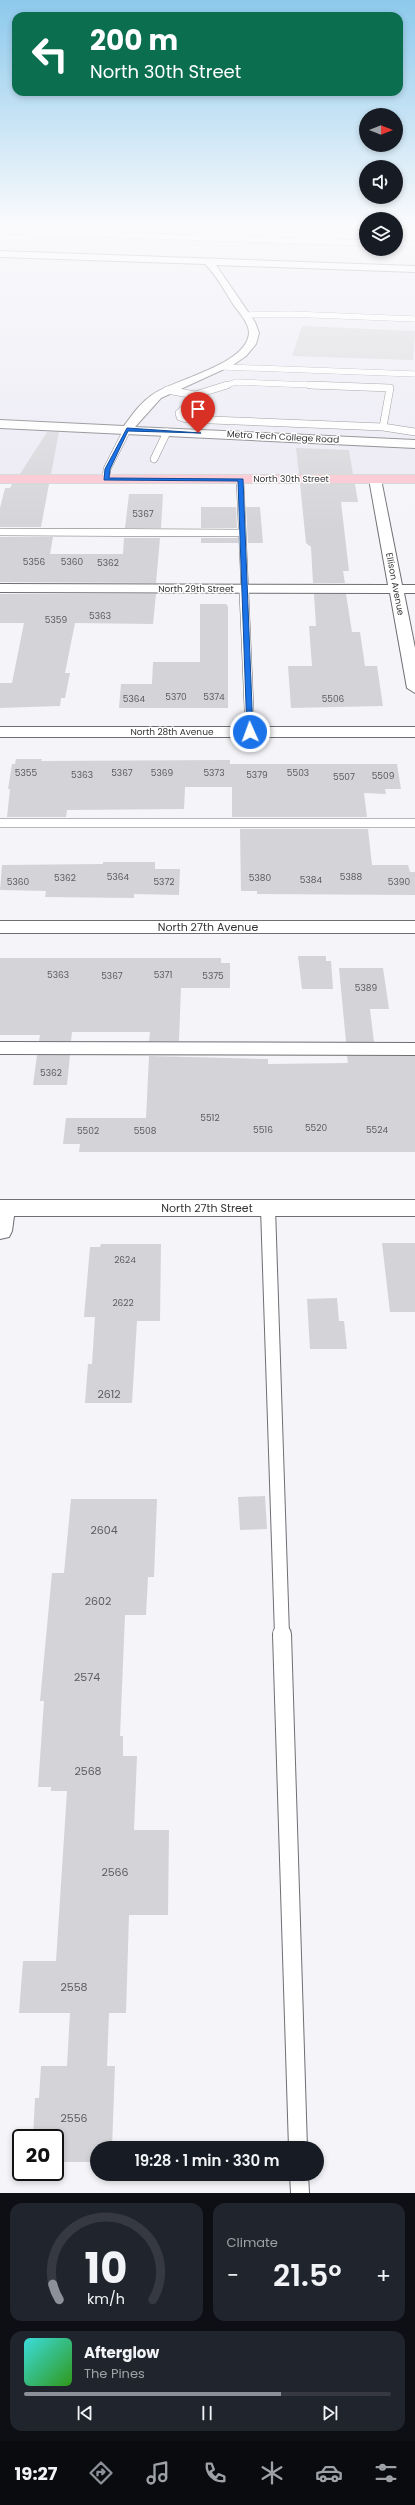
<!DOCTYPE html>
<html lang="en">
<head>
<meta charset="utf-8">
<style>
  body { margin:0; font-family:Poppins,sans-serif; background:#20242c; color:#f1f3f6; height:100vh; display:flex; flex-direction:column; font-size:15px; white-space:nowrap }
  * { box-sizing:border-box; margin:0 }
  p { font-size:13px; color:#9ea1a6 }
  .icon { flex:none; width:22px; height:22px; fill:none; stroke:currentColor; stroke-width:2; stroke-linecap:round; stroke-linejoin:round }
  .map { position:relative; height:2193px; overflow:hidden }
  .sheet { display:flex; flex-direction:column; gap:10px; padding:10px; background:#0d0f14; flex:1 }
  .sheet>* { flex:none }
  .hud { position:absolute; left:12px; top:12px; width:391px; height:84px; border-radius:12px; box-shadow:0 2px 6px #0003; background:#0b6e4f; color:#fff; overflow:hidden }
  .needle { width:26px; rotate:90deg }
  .controls { position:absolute; left:359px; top:108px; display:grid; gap:8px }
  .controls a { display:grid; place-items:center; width:44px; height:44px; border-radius:50%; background:#171b24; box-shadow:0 2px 6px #0003; font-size:20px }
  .speed { position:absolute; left:12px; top:2129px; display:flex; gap:8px; font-size:20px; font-weight:700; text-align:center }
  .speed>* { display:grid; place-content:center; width:52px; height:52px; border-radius:50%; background:#171b24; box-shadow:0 2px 6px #0003; line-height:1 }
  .speed .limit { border:2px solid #111; border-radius:6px; background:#fff; color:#111 }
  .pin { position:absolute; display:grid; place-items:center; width:34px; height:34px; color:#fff; margin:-41px -17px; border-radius:50% 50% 50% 0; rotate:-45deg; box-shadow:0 0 4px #0007 }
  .pin .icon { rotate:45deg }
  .me { position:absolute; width:44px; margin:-22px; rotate:358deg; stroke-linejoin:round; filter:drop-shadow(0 0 3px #0008) }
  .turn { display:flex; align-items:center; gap:14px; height:84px; padding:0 12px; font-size:18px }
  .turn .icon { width:52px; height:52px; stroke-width:2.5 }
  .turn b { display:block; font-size:28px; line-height:34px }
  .big { font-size:30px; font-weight:600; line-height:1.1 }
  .sheet .widget { flex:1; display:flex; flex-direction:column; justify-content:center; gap:6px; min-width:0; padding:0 14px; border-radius:12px; background:#20242c }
  .sheet .dial { align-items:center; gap:0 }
  .dial svg { height:104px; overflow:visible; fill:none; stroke:#363941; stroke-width:7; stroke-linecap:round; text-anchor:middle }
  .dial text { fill:#f1f3f6; stroke:none }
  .song { display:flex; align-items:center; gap:12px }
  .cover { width:48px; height:48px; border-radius:6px; background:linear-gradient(135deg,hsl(180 70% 55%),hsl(110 70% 35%)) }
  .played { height:4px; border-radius:2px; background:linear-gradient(90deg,#8c9099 70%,#363941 70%) }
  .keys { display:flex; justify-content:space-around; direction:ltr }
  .heat { display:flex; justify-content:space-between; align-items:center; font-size:22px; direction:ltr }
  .sheet .tiles { flex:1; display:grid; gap:10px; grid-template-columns:1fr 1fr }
  .widget:last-child { grid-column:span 2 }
  .trip { position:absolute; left:90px; top:2141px; width:234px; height:40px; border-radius:20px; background:#171b24; box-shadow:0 2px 6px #0003; font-weight:600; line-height:40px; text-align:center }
  .tab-bar { display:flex; height:64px; justify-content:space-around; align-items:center; background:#090b0e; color:#9ea1a6 }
  .tab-bar .icon { width:28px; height:28px }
  .tab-bar .current { color:#8c9099 }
  .tab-bar b { font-size:18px; color:#f1f3f6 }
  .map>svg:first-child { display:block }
</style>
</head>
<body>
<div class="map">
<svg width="415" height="2193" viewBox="0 0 415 2193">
  <rect width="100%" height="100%" fill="#f5f5f9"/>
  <path fill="#eae9f4" d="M0,229L366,240V249H396V241H415V475L0,474Z"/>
  <path fill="#d4d3d7" d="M302,326L415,331L413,360L292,356Z
    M47,432H59L51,474H20Z
    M296,448L349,450L353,474H299Z
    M12,484H49L41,527H0V508L5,488H10Z
    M300,484H355L358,502H341L349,571H343L345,583H313L311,547L306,543Z
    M129,494H163L161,528H125Z
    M201,507H236L237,528H201Z
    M246,507H260L263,543H248Z
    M0,537H53L50,554H123L124,538H160L156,583L0,582Z
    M201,538H238V543H201Z
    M0,594H156L153,624L75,623L65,673H70L65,698H61L60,706L0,708V683H12L24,623H0Z
    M314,594H346L352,632H360L365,666H377L383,706L291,708L288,666H312L309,626H316Z
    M200,604H226L228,607V708H119L121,684H152L153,662H200Z
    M16,759H42L41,761L230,760V764H397L401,789H385L386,794L364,793L367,817H232V787H185L184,809L67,810L66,817H7L10,789H8L12,764H15Z
    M240,829H368L372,865H408L410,872H415V895L257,894V891H241Z
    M103,862H155V869H180L179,895L134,894V898L45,897L46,891L0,890L2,865L103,864Z
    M298,956H326V961H331L333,989H302Z
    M0,958H221V963H230V988H181L179,1041H149L150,1032H72L71,1041H39L40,1035H0Z
    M339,968H383L389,1009H370L374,1042H346Z
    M37,1055H70L67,1085H33Z
    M149,1056L268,1059V1064L348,1063L347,1056H415V1152H79L80,1144H63L66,1118H146Z
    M382,1243H415V1312H390Z
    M101,1244H161L160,1321H137L132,1403H85L88,1364H92L95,1317H84L90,1247H100Z
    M337,1298L339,1321H344L347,1349H310L307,1299Z
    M265,1496L267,1529L240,1530L238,1497Z
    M71,1499H157L154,1577H148L146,1615H125L120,1736H123V1756H137L134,1830H169L168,1915H129L126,2013H109L107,2066H115L112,2148H97V2162H55V2138H33L35,2098H39L41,2066H67L70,2013H19L23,1961H56L67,1791H51V1787H38L44,1701H40L52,1573H64Z"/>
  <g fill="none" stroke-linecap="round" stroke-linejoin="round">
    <g stroke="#6f6e72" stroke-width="6">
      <path id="service-far5" d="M0,231L366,243
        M396,244H415
        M246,315L290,314L415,319
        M224,367L415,374
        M224,386L236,382L336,386"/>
    </g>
    <g stroke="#6f6e72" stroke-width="8">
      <path id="service-far4" d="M310,385L390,388L383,427
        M167,390L195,395L191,403L179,413L180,417L186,419L383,427L415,432
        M195,395L227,385
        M154,459L167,432
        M106,479L107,469L127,430
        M240,479L245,593
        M0,532L241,533"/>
    </g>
    <g stroke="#6f6e72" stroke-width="10">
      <path id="service-far3" d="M244,592L250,732
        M0,823H415"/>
    </g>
    <g stroke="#6f6e72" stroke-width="14">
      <path id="service-far2" d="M0,1048L415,1049"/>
    </g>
    <g stroke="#6f6e72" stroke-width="16">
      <path id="service-far1" d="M268,1208L282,1635"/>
    </g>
    <g stroke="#6f6e72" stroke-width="20">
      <path id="service" d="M282,1634L298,2148
        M299,2174L300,2193"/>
    </g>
    <g stroke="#6f6e72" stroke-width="2">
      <path id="minor" d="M0,251L415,266V272L216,265L255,322L259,333L256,344L246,356L233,365L161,398L135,427L415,440V448L0,428V420L124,426C132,415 140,403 152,395C174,379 247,365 249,333C249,322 238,312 233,304C224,290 217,276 205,264L0,257Z
        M375,475L381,479L402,585H415V593H404L415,648V693L407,688L390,593L0,592V584L388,585L369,479Z
        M0,727H415V737H0Z
        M0,921H415V933H0Z
        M0,1200H415V1216H14L12,1231L9,1237L0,1239Z"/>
    </g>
    <g stroke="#d3d2d3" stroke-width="2">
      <path id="trunk" d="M0,475H415V483H0Z"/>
    </g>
    <use href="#service-far5" stroke="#fff" stroke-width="5.5"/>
    <use href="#service-far4" stroke="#fff" stroke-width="7"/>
    <use href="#service-far3" stroke="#fff" stroke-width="9"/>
    <use href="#service-far2" stroke="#fff" stroke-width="12"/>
    <use href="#service-far1" stroke="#fff" stroke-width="14"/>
    <use href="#service" stroke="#fff" stroke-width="18"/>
    <use href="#minor" fill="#fff" fill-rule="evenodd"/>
    <use href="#trunk" fill="#fbc4ce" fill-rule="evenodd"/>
  </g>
  <linearGradient id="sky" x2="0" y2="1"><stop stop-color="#8cc9ec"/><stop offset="0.42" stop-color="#fafafc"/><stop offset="1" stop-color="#fafafc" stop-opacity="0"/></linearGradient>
  <rect width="415" height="531" fill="url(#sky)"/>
  <path fill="#1a73e8" stroke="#114b97" d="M127,428L201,433L128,431L110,469L109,478L243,479L253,733L247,732L238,481L104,480L105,469Z"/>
  <g text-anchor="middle" stroke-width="3" stroke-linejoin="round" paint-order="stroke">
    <g font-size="9" fill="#353436" stroke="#fff">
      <text transform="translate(283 437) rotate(3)" y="3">Metro Tech College Road</text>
      <text x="291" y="482">North 30th Street</text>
      <text transform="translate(395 584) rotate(79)" y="3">Ellison Avenue</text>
      <text x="196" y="592">North 29th Street</text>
      <text x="172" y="735">North 28th Avenue</text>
    </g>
    <g font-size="9" fill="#5d5c5e">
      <text x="143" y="517">5367</text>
      <text x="34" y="565">5356</text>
      <text x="72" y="565">5360</text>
      <text x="108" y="566">5362</text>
      <text x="100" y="619">5363</text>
      <text x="56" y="623">5359</text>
      <text x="176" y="700">5370</text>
      <text x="214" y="700">5374</text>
      <text x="134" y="702">5364</text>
      <text x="333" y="702">5506</text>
      <text x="26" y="776">5355</text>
      <text x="122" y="776">5367</text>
      <text x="162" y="776">5369</text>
      <text x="214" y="776">5373</text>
      <text x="298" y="776">5503</text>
      <text x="82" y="778">5363</text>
      <text x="257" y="778">5379</text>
      <text x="383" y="779">5509</text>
      <text x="344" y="780">5507</text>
      <text x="118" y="880">5364</text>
      <text x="351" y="880">5388</text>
      <text x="65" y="881">5362</text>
      <text x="260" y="881">5380</text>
      <text x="311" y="883">5384</text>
      <text x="18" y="885">5360</text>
      <text x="164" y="885">5372</text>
      <text x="399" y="885">5390</text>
      <text x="58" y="978">5363</text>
      <text x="163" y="978">5371</text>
      <text x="112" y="979">5367</text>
      <text x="213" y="979">5375</text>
      <text x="366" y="991">5389</text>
      <text x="51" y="1076">5362</text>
      <text x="210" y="1121">5512</text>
      <text x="316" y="1131">5520</text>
      <text x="263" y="1133">5516</text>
      <text x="377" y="1133">5524</text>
      <text x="88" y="1134">5502</text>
      <text x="145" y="1134">5508</text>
      <text x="125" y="1263">2624</text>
      <text x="123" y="1306">2622</text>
    </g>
    <g font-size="11" fill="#353436" stroke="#fff">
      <text x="208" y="931">North 27th Avenue</text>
      <text x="207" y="1212">North 27th Street</text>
    </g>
    <g font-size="11" fill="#5d5c5e">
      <text x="109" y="1398">2612</text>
      <text x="104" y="1534">2604</text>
      <text x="98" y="1605">2602</text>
      <text x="87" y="1681">2574</text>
      <text x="88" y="1775">2568</text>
      <text x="115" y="1876">2566</text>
      <text x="74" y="1991">2558</text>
      <text x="74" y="2122">2556</text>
    </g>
  </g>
</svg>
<div class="controls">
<a><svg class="needle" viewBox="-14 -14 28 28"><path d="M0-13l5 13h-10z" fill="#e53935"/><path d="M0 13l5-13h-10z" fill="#9ea1a6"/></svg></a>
<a><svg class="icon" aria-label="sound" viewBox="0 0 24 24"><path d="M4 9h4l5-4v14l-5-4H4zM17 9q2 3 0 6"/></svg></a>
<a><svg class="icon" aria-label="layers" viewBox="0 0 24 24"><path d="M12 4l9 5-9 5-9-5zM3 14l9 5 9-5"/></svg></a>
</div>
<div class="speed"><div class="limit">20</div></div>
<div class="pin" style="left:198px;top:433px;background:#d93025"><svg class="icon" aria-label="arrive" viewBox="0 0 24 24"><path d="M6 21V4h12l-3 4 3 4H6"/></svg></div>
<svg class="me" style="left:250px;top:732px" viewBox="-20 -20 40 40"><circle r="17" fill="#1a73e8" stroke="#fff" stroke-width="3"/><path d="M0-11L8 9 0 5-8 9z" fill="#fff"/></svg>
<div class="trip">19:28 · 1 min · 330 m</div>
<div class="hud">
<div class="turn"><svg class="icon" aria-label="left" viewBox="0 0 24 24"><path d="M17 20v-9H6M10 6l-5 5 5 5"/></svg><div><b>200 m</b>North 30th Street</div></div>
</div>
</div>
<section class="sheet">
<div class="tiles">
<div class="widget dial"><svg viewBox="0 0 100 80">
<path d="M14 69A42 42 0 1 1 86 69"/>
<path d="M14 69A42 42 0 0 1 9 57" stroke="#8c9099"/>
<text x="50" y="56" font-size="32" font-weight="700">10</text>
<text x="50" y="72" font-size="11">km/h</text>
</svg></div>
<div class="widget"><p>Climate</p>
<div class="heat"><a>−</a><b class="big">21.5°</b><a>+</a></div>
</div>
<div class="widget">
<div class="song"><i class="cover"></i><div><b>Afterglow</b><p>The Pines</p></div></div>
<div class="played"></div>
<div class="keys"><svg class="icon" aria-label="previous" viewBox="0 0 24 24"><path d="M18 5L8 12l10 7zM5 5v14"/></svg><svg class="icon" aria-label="pause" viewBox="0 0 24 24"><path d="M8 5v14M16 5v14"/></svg><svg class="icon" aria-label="next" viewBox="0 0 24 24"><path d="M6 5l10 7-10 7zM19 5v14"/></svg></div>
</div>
</div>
</section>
<nav class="tab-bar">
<b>19:27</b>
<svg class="icon current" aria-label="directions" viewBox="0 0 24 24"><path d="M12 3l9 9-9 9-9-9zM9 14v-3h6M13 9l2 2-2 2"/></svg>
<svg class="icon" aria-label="music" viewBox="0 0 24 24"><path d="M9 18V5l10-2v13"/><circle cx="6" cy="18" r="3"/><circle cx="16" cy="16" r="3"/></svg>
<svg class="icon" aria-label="phone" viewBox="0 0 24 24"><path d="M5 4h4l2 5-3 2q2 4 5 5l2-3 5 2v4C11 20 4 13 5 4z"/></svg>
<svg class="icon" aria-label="climate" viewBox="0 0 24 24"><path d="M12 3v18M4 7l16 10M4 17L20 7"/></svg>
<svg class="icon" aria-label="car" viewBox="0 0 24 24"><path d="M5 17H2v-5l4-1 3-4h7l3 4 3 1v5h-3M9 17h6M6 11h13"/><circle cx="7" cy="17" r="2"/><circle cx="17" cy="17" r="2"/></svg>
<svg class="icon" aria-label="filters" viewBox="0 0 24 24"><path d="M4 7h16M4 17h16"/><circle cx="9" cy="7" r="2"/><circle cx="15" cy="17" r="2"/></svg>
</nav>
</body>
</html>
